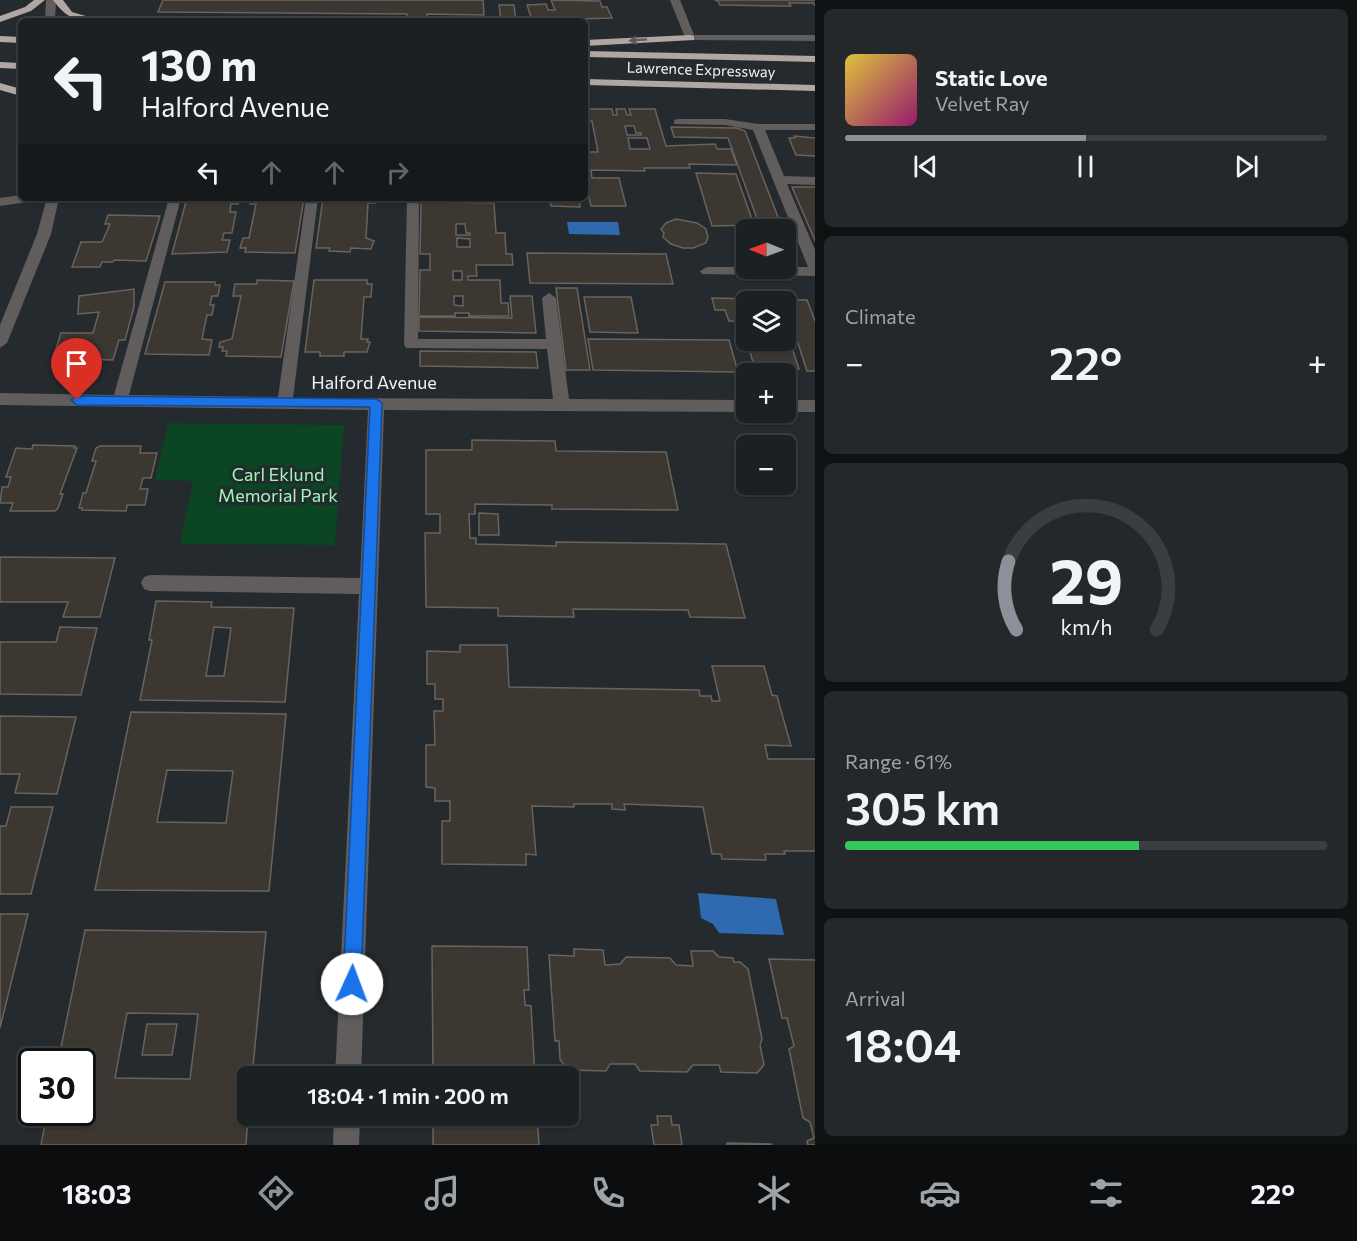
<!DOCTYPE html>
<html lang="en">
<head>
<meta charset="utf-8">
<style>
  body { margin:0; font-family:Commissioner,sans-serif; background:#24282a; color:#f1f3f6; height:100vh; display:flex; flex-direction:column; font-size:22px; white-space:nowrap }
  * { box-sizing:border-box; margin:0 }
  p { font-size:20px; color:#a0a3a5 }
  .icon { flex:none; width:33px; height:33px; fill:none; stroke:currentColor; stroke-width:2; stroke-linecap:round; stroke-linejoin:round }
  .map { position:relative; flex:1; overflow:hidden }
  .sheet { display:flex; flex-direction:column; gap:9px; padding:9px; background:#0f1213; width:542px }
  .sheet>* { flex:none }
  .banner { position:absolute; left:18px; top:18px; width:570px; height:183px; border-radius:9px; box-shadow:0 2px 4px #0004,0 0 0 2px #393e40; background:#1b2022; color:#f1f3f6; overflow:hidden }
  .needle { width:39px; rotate:271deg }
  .controls { position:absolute; left:736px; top:219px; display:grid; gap:12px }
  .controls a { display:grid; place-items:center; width:60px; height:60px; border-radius:9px; background:#1b2022; box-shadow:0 2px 4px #0004,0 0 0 2px #393e40; font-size:30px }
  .speed { position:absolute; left:18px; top:1048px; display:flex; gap:12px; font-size:30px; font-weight:700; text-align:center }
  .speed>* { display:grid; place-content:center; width:78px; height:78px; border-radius:50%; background:#1b2022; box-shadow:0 2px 4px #0004,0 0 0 2px #393e40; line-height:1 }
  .speed .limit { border:3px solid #111; border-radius:9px; background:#fff; color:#111 }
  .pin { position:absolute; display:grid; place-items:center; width:51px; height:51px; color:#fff; margin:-62px -26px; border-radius:50% 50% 50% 0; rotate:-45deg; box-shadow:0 0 6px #0007 }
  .pin .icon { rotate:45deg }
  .me { position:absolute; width:66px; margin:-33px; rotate:2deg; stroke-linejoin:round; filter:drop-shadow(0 0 4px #0008) }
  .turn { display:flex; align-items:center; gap:21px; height:126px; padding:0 24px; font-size:27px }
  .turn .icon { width:78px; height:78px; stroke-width:2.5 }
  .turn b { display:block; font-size:42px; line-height:51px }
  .lanes { display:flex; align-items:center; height:57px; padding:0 24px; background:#0003; justify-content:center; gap:30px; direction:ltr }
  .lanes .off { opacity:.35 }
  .big { font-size:45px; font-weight:600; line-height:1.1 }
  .sheet .card { flex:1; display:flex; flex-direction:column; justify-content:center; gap:9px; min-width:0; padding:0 21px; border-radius:9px; background:#24282a }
  .sheet .dial { align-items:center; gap:0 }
  .dial svg { height:156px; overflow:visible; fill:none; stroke:#393e40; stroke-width:7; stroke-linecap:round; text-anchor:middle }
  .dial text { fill:#f1f3f6; stroke:none }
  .song { display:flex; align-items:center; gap:18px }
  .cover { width:72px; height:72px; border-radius:9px; background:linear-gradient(135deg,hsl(50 70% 55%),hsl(320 70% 35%)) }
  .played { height:6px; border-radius:3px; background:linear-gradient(90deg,#8c9099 50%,#393e40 50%) }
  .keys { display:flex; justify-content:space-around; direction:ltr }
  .heat { display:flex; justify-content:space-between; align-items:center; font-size:33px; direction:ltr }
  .charge { height:9px; border-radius:4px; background:linear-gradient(90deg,#34c759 61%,#393e40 0) }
  .trip { position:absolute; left:237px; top:1066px; width:342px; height:60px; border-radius:9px; background:#1b2022; box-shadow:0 2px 4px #0004,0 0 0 2px #393e40; font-weight:600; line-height:60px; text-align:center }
  .menu { display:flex; height:96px; justify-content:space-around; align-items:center; background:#0b0d0e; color:#a0a3a5 }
  .menu .icon { width:42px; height:42px }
  .menu .on { color:#8c9099 }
  .menu b { font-size:27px; color:#f1f3f6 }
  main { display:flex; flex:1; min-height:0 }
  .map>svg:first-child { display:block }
</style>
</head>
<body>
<main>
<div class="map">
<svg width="816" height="1145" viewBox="0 0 816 1145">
  <rect width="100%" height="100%" fill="#242a2e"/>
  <path fill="#0b4523" d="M168,423L344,425L335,545L180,544L193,481L155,480Z"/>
  <path fill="#2f6ab1" d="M567,222H618L620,235L569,234Z
    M698,893L776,899L784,935L719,933L713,924L701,918Z"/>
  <path fill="#3d3732" stroke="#69635d" stroke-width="1.5" fill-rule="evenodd" d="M163,0H483L484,15L427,14V17H407V14L158,12Z
    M551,0L600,1L602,7H607L612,18L532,20L527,5L546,4L548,10H555Z
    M715,0H816V7L813,3H789L791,6H786L720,5L718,1Z
    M499,5H514L516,21H501Z
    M585,109H612L613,115H617L616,109H625L627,115H631L629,109H655L666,146L715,144L717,149H731L737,165L689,164L690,168H644L645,171L591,170L592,178H619L626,206H591L585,181V148L586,152H598L592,121H586ZM625,126H634L636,133H641V135H627ZM628,138H647L650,149H630Z
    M671,127L737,128L745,131L783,230H761L728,138L674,137Z
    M794,136L816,138V156L796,155L789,138H795Z
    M696,173L736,174L754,225L712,226Z
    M792,187H816V243Z
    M187,198H239L238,204H231L230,212H236L232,233H224L222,240H230L227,252L172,254Z
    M251,198H304L295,253L245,252L246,248H240L243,238H249L256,204H250Z
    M323,198H376L375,203H368L366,238L374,241L371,249L351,248L350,252L329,251L330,248H316Z
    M549,198H579L580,207L551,206Z
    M421,202L494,203L496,233H505L506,254H512L513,265H476L477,276H468V280H500L501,303H508L509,316H469V313H455V316H419L420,270H430V254H420ZM456,224H465L466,233H470V235H456ZM457,238L470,239V247H457ZM453,271H462V280H453ZM454,296H463V306L454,305Z
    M108,215L160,216L146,261L114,260L113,262H102L100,267H72L81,242H102L110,224H105Z
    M676,219L697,223L706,229L708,237L706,243L693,248H683L671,244L663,237L664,233L661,229L666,223Z
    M527,253L666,254L673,284L530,283Z
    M257,280L294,281L281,357L226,356L227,351H222L223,347H219L220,342L232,339L241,296H233L235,284H257Z
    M314,280H367V284H372L371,297H364L361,339H368L367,342H370L367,352H344V356H320V352H305Z
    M165,282H215V285H220L218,296H212L210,305H214L212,315H207L202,339L212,340L209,355L145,354Z
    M556,288H577L590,370H566Z
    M134,289V307L125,340H119L113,360L53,358L61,333H93L99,312L78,314L79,296Z
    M510,296H532L536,333L419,331V317L512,318Z
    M584,297H631L638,333L590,332Z
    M712,298L752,299L753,302H747V340H786V330L799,369H755L741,321H729L725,310H715Z
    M784,300H807L816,323V371H807Z
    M588,339L729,340L738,372L593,370Z
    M420,351L536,352L538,368L420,366Z
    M472,440L555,441L556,451L666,452L678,510L552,509V505L475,504V514H469L470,538H476V544L556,546V542L726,544L745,618L690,617L688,610L573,609L574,617L498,616V608L426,607L425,533H440V514H426V450H472Z
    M33,445L75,446L74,448H77L60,494H63L58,508L55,511H10L13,503H0L2,487H8L11,477H6L16,448L32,449Z
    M100,446H141L140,453H157L151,478H143L140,489H148L145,505H127L126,511L82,510V508H79L83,493H86L96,461H92L96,448Z
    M479,513L498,514L499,535H479Z
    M0,557L115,558L100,617H63L68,602H0Z
    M156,601L212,602L211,607L294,608L285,702L140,700L152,640H149ZM214,627L231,628L224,676H206Z
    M60,627L97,628L81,695L0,694V642H56Z
    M460,645H507L509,687L699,690L700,696H711L712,701H720L712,666H764L772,695L777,696L791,746L765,745L768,759H816V851H784L785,854H765L766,860L722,859L721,854H712L703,807L624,804L625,810L612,809V804H574V807L532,806L536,855L526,854V865L442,864V821H450V801H435V788L426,787V745H435L434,711H443V699H435V684H427V651L460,652Z
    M131,712L286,714L269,891L95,890ZM167,770L233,771L226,823L157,822Z
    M0,716L76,717L57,794L15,793L20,774H0Z
    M11,807H53L31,894H0V826H6Z
    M0,914H28L0,1028Z
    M85,930L266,932L252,1077H248V1116L246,1145H41L47,1113H82V1062H58ZM127,1013L198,1014L190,1079L115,1078Z
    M432,946L527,947L529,990H524L525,1005L531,1006L535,1077H433Z
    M574,949L603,950L605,965L620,964L626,957L670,958L676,965L693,966L691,951H713L719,957L733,958L734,962H740L748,969L762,1039L760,1045L764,1065L757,1073L721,1072L719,1065H693L687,1072L640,1071L635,1064H610L606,1071L567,1070L560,1059L559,1041H555L549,955L574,956Z
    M769,959L816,960V1145H808L807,1141L814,1138L810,1122L803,1118L789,1049L794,1046L787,1018H782Z
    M147,1024H177L172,1055H142Z
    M433,1116H537L539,1145H433Z
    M657,1116H671L672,1125H679L682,1145H654L651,1125H658Z
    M727,1143L771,1144L772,1145H727Z"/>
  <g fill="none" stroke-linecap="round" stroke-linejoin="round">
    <path fill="#625d5d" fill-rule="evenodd" d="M46,0H56L55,21H45Z
      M670,0H680L694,35H816V41L686,40Z
      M678,119H725L758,124H816V130H765L784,176L816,177V185L787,184L816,252V276L702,274L700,271L707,267H808L753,130L725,125L674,124V120Z
      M21,195V198H34L28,202L0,206V198Z
      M47,198H59L51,234L7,343L0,348V325L37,234Z
      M169,198H181L129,395L278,397L306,198H318L293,398L553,399L547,349L406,348L404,344L407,198H419L418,339H546L542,298L549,293L556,298L569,399L747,400V412L384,410L361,1077H335L359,594L150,591L144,589L141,583L144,577L150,575L360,578L368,410L0,405V393L114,395Z
      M786,400H816V412H786Z
      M334,1116H360L359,1145H333Z"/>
    <path fill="#b0a6a4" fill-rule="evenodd" d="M34,0H45L31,11L0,22V16L25,7Z
      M53,0H63L72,12L103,21C77,21 69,21 53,0Z
      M690,35L694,36V40L585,46V40Z
      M0,36L21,37V43L0,42Z
      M585,51L816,56V62L585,57Z
      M0,62L21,63V69L0,68Z
      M585,79L816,85V91L585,85Z
      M0,83L21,89V96L0,90Z"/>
  </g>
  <defs><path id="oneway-solid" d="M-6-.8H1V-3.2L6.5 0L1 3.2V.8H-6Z" transform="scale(1.5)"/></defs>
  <use fill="#5c5c5d" href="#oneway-solid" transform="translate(638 40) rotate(176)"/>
  <path fill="#1a73e8" stroke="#114b97" stroke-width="1.5" d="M77,396L376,399L382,403L361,984L359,990L352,993L346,990L343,984L370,407L77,405L71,400Z"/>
  <g text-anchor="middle" stroke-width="6" stroke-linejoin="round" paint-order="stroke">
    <g font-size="15" fill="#f0f4f7" stroke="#242a2e">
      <text transform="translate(701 70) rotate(2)" y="5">Lawrence Expressway</text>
    </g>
    <g font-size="18" fill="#f0f4f7" stroke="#242a2e">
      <text x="374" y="389">Halford Avenue</text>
    </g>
    <g font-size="18" fill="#9dfab8" stroke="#242a2e">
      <text x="278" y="481">Carl Eklund<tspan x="278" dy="21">Memorial Park</tspan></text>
    </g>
  </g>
</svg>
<div class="controls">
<a><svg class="needle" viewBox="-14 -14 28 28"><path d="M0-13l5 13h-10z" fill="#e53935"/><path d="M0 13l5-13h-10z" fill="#a0a3a5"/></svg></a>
<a><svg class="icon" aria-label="layers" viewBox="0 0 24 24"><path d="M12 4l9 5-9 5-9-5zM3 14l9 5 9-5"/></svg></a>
<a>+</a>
<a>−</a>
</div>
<div class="speed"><div class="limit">30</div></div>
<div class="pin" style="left:77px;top:400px;background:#d93025"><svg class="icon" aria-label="arrive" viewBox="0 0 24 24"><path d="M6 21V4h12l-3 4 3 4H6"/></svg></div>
<svg class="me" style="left:352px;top:984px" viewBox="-20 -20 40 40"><circle r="19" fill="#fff"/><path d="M0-13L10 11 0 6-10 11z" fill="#1a73e8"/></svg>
<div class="trip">18:04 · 1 min · 200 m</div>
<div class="banner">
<div class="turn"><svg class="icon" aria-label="left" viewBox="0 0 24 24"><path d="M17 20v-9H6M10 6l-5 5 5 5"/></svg><div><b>130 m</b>Halford Avenue</div></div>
<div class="lanes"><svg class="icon" aria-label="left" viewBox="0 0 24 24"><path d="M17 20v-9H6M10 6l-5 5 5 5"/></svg><svg class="icon off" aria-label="ahead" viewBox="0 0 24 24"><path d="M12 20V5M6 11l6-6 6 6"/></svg><svg class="icon off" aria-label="ahead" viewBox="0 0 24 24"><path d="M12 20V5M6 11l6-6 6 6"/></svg><svg class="icon off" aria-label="right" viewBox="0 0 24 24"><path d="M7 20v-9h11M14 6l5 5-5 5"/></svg></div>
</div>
</div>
<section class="sheet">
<div class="card">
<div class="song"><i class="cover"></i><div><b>Static Love</b><p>Velvet Ray</p></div></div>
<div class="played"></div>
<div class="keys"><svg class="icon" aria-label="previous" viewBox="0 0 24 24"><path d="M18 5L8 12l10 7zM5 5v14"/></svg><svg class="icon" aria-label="pause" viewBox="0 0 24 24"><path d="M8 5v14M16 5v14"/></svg><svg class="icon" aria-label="next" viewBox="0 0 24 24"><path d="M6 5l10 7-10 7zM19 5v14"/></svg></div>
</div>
<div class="card"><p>Climate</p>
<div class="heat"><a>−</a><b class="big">22°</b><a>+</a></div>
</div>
<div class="card dial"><svg viewBox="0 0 100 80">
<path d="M14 69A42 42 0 1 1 86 69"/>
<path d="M14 69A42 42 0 0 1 10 34" stroke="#8c9099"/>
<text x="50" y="56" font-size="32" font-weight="700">29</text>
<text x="50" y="72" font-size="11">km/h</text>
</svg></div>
<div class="card"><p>Range · 61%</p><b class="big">305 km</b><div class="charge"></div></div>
<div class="card"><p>Arrival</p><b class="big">18:04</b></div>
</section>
</main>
<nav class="menu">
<b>18:03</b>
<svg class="icon on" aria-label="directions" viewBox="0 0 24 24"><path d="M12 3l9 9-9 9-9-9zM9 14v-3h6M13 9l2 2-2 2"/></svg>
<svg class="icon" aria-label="music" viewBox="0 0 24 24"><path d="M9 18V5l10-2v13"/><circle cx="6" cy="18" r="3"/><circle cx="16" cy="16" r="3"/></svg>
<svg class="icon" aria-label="phone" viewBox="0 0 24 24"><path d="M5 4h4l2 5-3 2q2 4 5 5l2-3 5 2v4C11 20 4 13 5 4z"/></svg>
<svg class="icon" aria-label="climate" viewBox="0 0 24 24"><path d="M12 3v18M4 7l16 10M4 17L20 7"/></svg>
<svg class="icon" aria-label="car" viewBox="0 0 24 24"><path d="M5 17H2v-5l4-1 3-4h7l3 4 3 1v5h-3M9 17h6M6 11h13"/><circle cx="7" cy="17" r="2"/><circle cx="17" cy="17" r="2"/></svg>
<svg class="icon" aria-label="filters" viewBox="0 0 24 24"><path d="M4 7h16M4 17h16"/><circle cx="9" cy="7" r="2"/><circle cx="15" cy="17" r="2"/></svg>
<b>22°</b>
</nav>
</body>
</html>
